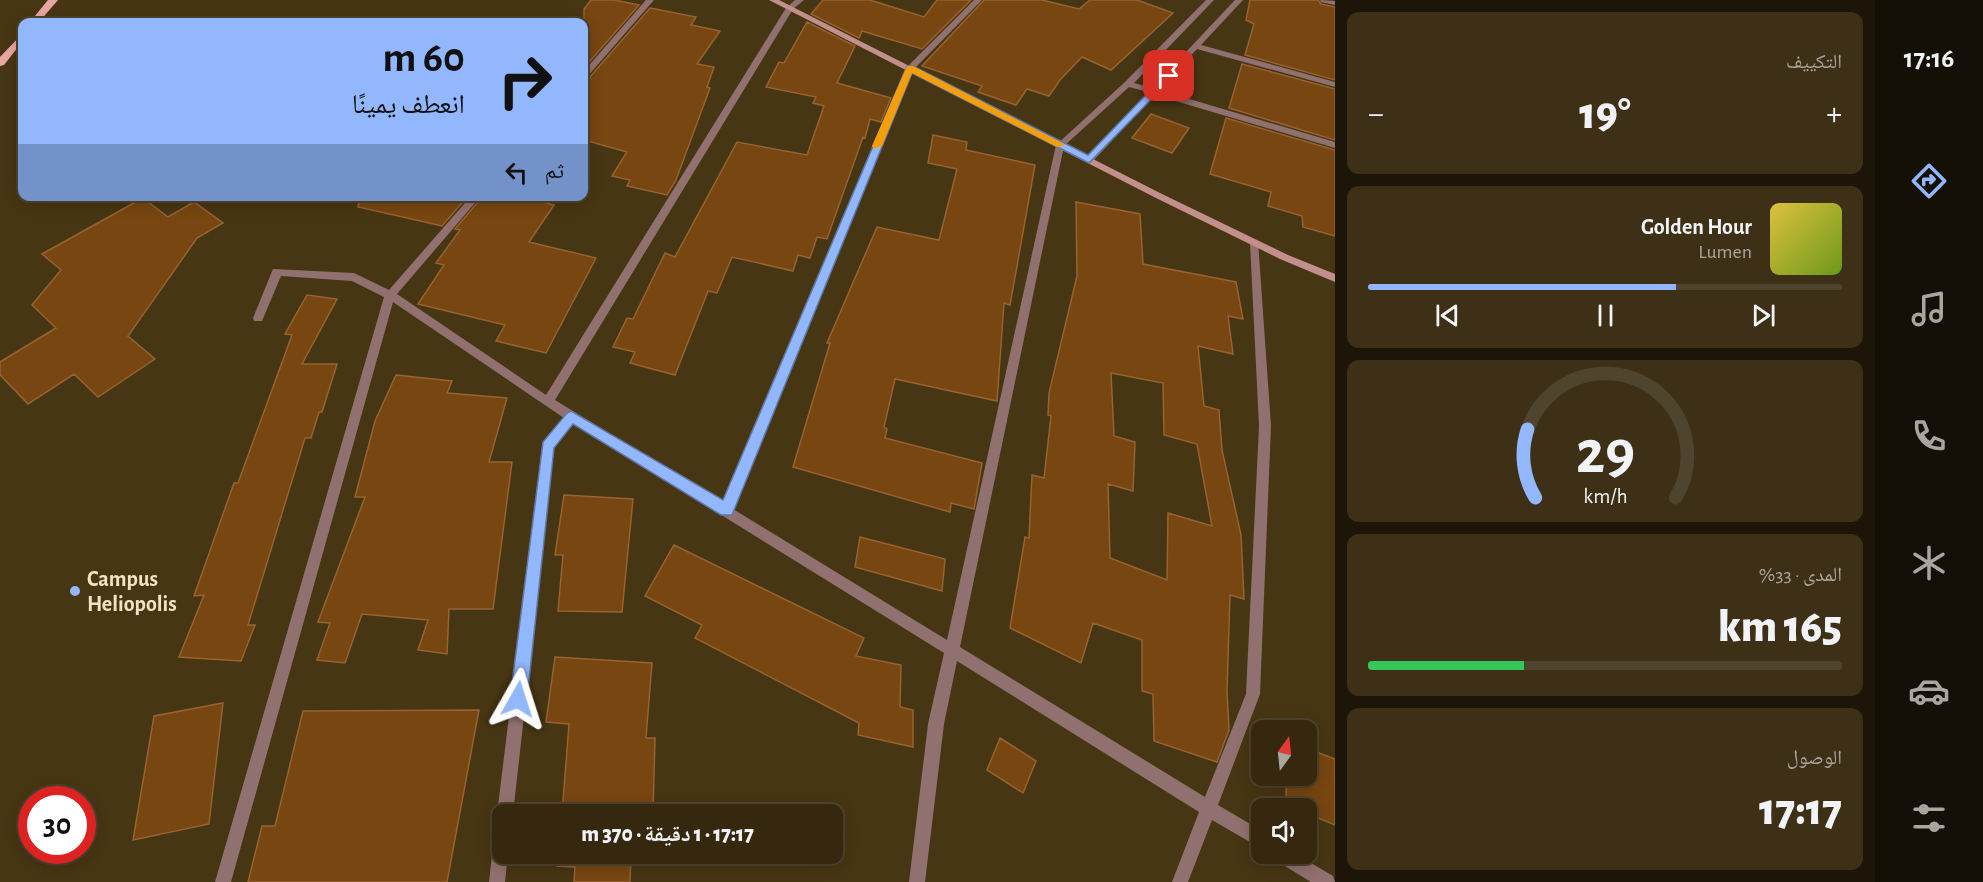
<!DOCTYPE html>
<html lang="ar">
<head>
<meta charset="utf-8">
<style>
  body { margin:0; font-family:"Alegreya Sans","Noto Naskh Arabic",sans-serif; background:#3d3017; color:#f1f3f6; direction:rtl; height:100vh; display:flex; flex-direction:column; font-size:22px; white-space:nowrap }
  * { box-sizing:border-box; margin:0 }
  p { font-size:20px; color:#aaa69e }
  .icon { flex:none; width:33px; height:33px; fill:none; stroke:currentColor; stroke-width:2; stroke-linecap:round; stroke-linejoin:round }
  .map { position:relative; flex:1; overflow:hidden; direction:ltr }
  .drawer { display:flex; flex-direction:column; gap:12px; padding:12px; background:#1d1608; width:540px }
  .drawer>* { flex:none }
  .hud { position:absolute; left:18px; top:18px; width:570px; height:183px; border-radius:12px; box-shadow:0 3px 15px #0003,0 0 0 2px #4f442e; direction:rtl; background:#92b7fd; color:#111; overflow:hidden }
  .needle { width:39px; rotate:15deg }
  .controls { position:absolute; left:1251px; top:720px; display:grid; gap:12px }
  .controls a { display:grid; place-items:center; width:66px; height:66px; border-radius:12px; background:#35280e; box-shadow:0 3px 15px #0003,0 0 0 2px #4f442e; font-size:30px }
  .speed { position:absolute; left:18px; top:786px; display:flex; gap:12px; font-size:30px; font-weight:700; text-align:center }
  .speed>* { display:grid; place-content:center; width:78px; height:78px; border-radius:50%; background:#35280e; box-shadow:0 3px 15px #0003,0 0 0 2px #4f442e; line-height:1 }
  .speed .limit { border:9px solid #d22; background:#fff; color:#111 }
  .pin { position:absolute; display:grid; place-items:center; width:51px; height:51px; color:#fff; margin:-26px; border-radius:12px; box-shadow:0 3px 9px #0006 }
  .me { position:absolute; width:66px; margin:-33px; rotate:6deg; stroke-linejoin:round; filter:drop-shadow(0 0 4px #0008) }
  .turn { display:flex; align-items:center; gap:21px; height:126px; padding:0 24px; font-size:27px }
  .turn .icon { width:78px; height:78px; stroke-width:2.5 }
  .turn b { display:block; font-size:42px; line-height:51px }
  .then { display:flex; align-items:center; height:57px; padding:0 24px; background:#0003; gap:12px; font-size:22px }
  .big { font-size:45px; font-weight:800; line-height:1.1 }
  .drawer .widget { flex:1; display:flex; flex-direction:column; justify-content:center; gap:9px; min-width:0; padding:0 21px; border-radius:12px; background:#3d3017 }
  .drawer .dial { align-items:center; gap:0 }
  .dial svg { height:156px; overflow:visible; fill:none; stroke:#4f442e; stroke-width:7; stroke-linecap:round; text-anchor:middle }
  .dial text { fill:#f1f3f6; stroke:none }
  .song { display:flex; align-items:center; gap:18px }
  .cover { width:72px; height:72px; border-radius:9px; background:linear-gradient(135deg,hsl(50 70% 55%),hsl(80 70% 35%)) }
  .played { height:6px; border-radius:3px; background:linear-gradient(90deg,#92b7fd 65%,#4f442e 65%) }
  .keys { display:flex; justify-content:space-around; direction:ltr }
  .heat { display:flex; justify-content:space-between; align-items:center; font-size:33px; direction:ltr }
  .charge { height:9px; border-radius:4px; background:linear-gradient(90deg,#34c759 33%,#4f442e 0) }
  .trip { position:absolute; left:492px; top:804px; width:351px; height:60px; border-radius:12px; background:#35280e; box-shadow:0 3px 15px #0003,0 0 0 2px #4f442e; font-weight:800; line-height:60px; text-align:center; direction:rtl }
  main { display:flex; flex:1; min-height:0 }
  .menu { display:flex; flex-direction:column; width:108px; justify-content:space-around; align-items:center; background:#151006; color:#aaa69e }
  .menu .icon { width:42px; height:42px }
  .menu .on { color:#92b7fd }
  .menu b { font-size:27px; color:#f1f3f6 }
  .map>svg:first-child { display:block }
</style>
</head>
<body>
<main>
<nav class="menu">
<b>17:16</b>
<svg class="icon on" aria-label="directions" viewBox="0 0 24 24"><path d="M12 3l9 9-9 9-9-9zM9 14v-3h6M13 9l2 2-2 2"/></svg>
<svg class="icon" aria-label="music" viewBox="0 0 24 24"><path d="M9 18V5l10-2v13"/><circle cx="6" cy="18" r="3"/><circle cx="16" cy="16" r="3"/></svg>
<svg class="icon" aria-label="phone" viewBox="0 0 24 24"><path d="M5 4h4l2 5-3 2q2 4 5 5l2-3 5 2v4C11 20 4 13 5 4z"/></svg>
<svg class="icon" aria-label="climate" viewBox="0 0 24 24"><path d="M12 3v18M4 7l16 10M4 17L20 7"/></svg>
<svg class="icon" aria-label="car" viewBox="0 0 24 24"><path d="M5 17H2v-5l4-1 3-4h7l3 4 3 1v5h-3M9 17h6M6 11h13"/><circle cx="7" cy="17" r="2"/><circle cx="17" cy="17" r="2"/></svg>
<svg class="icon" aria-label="filters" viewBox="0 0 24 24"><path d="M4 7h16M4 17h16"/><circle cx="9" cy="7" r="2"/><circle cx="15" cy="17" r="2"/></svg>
</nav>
<section class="drawer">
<div class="widget"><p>التكييف</p>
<div class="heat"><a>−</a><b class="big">19°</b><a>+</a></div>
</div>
<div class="widget">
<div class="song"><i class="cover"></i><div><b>Golden Hour</b><p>Lumen</p></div></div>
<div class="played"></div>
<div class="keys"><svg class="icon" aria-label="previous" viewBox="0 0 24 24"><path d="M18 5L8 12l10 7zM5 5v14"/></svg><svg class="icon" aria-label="pause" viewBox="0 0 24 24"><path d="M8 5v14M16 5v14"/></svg><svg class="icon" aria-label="next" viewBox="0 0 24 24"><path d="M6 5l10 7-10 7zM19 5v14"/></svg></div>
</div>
<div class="widget dial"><svg viewBox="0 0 100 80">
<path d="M14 69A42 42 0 1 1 86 69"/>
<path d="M14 69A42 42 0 0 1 10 34" stroke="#92b7fd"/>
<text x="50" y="56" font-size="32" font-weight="700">29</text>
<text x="50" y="72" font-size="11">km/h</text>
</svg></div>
<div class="widget"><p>المدى · 33%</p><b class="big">165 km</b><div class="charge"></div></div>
<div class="widget"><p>الوصول</p><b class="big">17:17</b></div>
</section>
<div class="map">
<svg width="1335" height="882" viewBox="0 0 1335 882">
  <rect width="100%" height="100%" fill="#473613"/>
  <path fill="#774611" stroke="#966332" stroke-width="1.5" fill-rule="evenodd" d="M591,0H614L639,5L584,68V9Z
    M823,0H870L924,17L937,0H971L922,49L862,31L859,38L811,14Z
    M984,0H1042L1079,9L1090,0H1137L1173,13L1111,70L1082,57L1060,80L1049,96L1027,89L1016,105L978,92L982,86L922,66Z
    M1250,0H1318L1321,4L1335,7V80L1245,55L1254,24L1246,20Z
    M650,8L696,17L691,25L720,31L697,64L714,67L707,87L710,88L676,180L667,195L627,186L630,180L612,176L627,152L584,140V79L589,78Z
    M807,22L855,46L837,83L891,98L881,122L870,119L865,138L863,137L827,239L817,237L810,258L798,255L793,271L732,257L717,293L708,291L675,375L630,363L635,352L613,347L627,318L633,319L665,253L675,257L737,142L807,155L824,106L813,103L816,97L766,87L779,62L784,63Z
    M1242,64L1335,89V140L1229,108Z
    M1151,114L1189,128L1172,153L1132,138Z
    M1226,118L1335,150V236L1303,227L1302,216L1268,206L1271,192L1210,174Z
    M933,135L967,142L966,150L1035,165L1010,305L1004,303L997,401L895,379L884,427L887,429L885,438L982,463L974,509L951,503L950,512L793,467L830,343H827L877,227L939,240L957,169L928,163Z
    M360,196H468L442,226L358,207Z
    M483,196H519L554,205L529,242L596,258L546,353L496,341L505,325L418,304L444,265L436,263L460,230L455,229Z
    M143,198L168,217L194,202L223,223L197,238L128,336L155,359L98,397L74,374L28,404L0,375V362L56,328L32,305L61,270L42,254Z
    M1076,202L1140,214L1143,264L1236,282L1243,319L1228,316L1233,354L1198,346L1204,406L1219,410L1222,450L1241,535L1244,599L1230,595L1227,691L1229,730L1217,762L1154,741L1153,694L1142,691V640L1093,623L1081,663L1010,628L1025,537L1029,538L1032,475L1044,478L1051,416L1048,415L1049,393L1077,276ZM1111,373L1163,383L1164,435L1197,444L1212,526L1168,513L1167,580L1110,558L1108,484L1133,491L1135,442L1114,436Z
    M307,295L337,299L302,364H337L322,412H319L311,438H305L248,625H255L241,661L179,657L204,595L194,596L234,483H238L292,335L285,334Z
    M396,375L452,381L447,393L507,398L489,462H512L493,609H449L447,654L418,650L428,620L362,614L345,663L317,660L330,623L318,622L365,497H355L375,421Z
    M564,495L633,499L622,612L558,611L563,555H555Z
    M860,537L945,559L942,591L855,567Z
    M674,545L864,638L856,656L901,665L900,707L913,710V747L858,735L859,723L695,638L702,625L645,596Z
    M555,657L652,663L646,738H655L653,814H562L569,724L546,722Z
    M223,703L209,824L133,840L154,716Z
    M479,710L447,882H248L262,826H275L303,711Z
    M1000,738L1036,761L1023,793L987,770Z
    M1306,748L1335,759V825L1306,813V808H1297L1286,804V776H1306Z
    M559,854H631L630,882H574L575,867L557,866Z"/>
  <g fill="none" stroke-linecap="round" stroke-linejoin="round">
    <path fill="#91716f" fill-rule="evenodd" d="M646,0H654L587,77H584V71Z
      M795,0H804L793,9L555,400L723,503L906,68L974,0H982L914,69L733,509L947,640L1056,145L1125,82L1206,0H1214L1134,83L1152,88L1235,0H1243L1201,45L1335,82V87L1197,49L1159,90L1335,142V148L1155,95L1092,162H1086V158L1148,92L1129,87L1064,146L960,647L1205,797L1246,694L1259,426L1250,243L1252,241H1258L1271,426L1260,694L1218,805L1262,831V849L1212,820L1188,882H1172L1199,812L957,661L944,724L925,882H909L928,724L944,653L573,423L554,448L513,814H502V821L499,820L497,814L542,447L564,418L393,302L231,882H215L384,297L352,281L281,276L262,321H254L253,318L273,269L354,273L389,290L471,196H481L397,294L546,395L786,8Z
      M1320,0L1335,1V5L1321,2Z
      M502,829V854H508L505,882H489L494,837L496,831Z
      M1273,854H1296L1333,876L1335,882H1311L1275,860Z"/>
    <path fill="#c38f8c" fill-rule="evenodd" d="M769,0H779L1162,194L1288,255L1335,274V282L1280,259L1156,198Z"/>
    <path fill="#e8a6a3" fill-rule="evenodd" d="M48,0H58L39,22H30Z
      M22,34V42L4,65L0,66V57Z"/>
  </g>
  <path fill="#92b7fd" stroke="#5f77a4" stroke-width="1.5" d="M907,66H913L1088,155L1166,74L1174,76L1089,163L912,73L732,515H721L573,424L554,448L527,699L524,705L518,708L512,705L510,699L543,442L567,413L571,411L723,500Z"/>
  <path fill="#f59e0b" d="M907,66H913L1066,145L1057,147L912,73L882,146L874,149L872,146Z"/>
  <circle fill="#92b7fd" stroke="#473613" stroke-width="2" cx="75" cy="591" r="6"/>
  <g text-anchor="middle" stroke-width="6" stroke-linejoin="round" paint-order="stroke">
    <g font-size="22" font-weight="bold" fill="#f4e2c2" stroke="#473613" text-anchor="start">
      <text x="87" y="586">Campus<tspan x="87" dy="25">Heliopolis</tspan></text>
    </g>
  </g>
</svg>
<div class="controls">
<a><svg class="needle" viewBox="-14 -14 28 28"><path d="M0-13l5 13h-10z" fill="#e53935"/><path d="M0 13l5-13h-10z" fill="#aaa69e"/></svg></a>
<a><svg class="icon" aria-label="sound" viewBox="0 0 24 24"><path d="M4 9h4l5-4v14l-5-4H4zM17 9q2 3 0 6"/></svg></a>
</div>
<div class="speed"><div class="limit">30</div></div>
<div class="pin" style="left:1169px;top:76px;background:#d93025"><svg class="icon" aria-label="arrive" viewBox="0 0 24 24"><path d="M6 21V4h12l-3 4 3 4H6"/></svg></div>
<svg class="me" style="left:518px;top:699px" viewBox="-20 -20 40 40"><path d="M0-17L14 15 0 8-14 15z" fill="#92b7fd" stroke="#fff" stroke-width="4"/></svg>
<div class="trip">17:17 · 1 دقيقة · 370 m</div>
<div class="hud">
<div class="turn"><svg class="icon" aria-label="right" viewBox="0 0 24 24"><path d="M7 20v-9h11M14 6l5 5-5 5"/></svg><div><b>60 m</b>انعطف يمينًا</div></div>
<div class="then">ثم<svg class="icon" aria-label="left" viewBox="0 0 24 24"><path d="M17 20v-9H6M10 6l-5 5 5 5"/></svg></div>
</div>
</div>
</main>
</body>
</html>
